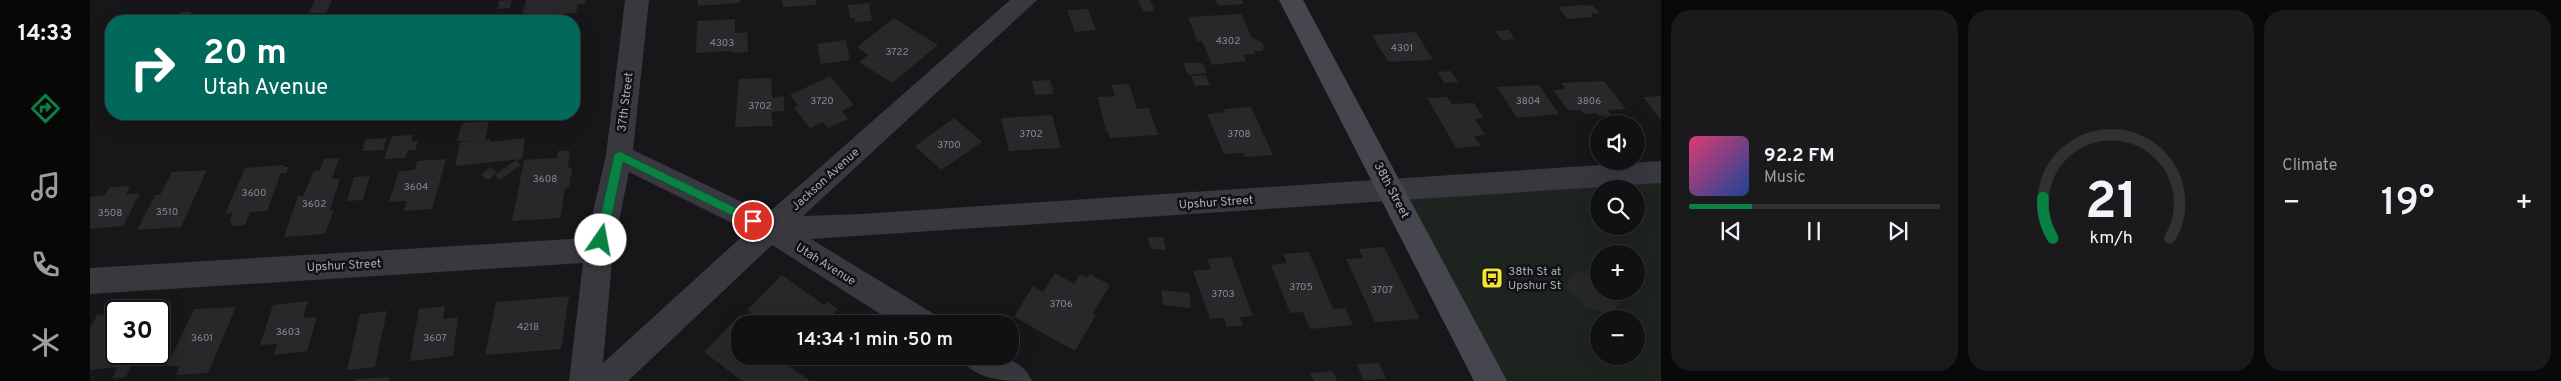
<!DOCTYPE html>
<html lang="en">
<head>
<meta charset="utf-8">
<style>
  body { margin:0; font-family:Overpass,sans-serif; background:#1a1a1c; color:#f1f3f6; height:100vh; display:flex; flex-direction:column; font-size:19px; white-space:nowrap }
  * { box-sizing:border-box; margin:0 }
  p { font-size:16px; color:#9c9da0 }
  .icon { flex:none; width:28px; height:28px; fill:none; stroke:currentColor; stroke-width:2; stroke-linecap:round; stroke-linejoin:round }
  .map { position:relative; flex:1; overflow:hidden }
  .panel { display:flex; flex-direction:column; gap:10px; padding:10px; background:#09090a; width:900px }
  .panel>* { flex:none }
  .guide { position:absolute; left:15px; top:15px; width:475px; height:105px; border-radius:20px; box-shadow:0 5px 20px #0002,0 0 0 1px #303133; background:#00695c; color:#fff; overflow:hidden }
  .tools { position:absolute; left:1500px; top:115px; display:grid; gap:10px }
  .tools a { display:grid; place-items:center; width:55px; height:55px; border-radius:50%; background:#111113; box-shadow:0 5px 20px #0002,0 0 0 1px #303133; font-size:25px }
  .speed { position:absolute; left:15px; top:300px; display:flex; gap:10px; font-size:25px; font-weight:700; text-align:center }
  .speed>* { display:grid; place-content:center; width:65px; height:65px; border-radius:50%; background:#111113; box-shadow:0 5px 20px #0002,0 0 0 1px #303133; line-height:1 }
  .speed .limit { border:2px solid #111; border-radius:8px; background:#fff; color:#111 }
  .pin { position:absolute; display:grid; place-items:center; width:42px; height:42px; color:#fff; margin:-21px; border:2px solid #fff; border-radius:50%; box-shadow:0 1px 5px #0007 }
  .me { position:absolute; width:55px; margin:-28px; rotate:12deg; stroke-linejoin:round; filter:drop-shadow(0 0 4px #0008) }
  .turn { display:flex; align-items:center; gap:18px; height:105px; padding:0 15px; font-size:22px }
  .turn .icon { width:65px; height:65px; stroke-width:2.5 }
  .turn b { display:block; font-size:35px; line-height:42px }
  .big { font-size:38px; font-weight:600; line-height:1.1 }
  .panel .card { flex:1; display:flex; flex-direction:column; justify-content:center; gap:8px; min-width:0; padding:0 18px; border-radius:20px; background:#1a1a1c }
  .panel .dial { align-items:center; gap:0 }
  .dial svg { height:130px; overflow:visible; fill:none; stroke:#303133; stroke-width:7; stroke-linecap:round; text-anchor:middle }
  .dial text { fill:#f1f3f6; stroke:none }
  .song { display:flex; align-items:center; gap:15px }
  .cover { width:60px; height:60px; border-radius:8px; background:linear-gradient(135deg,hsl(340 70% 55%),hsl(220 70% 35%)) }
  .played { height:5px; border-radius:2px; background:linear-gradient(90deg,#0b8043 25%,#303133 25%) }
  .keys { display:flex; justify-content:space-around; direction:ltr }
  .heat { display:flex; justify-content:space-between; align-items:center; font-size:28px; direction:ltr }
  .panel .tiles { flex:1; display:grid; gap:10px; grid-template-columns:repeat(3,1fr) }
  .trip { position:absolute; left:641px; top:315px; width:288px; height:50px; border-radius:20px; background:#111113; box-shadow:0 5px 20px #0002,0 0 0 1px #303133; font-weight:600; line-height:50px; text-align:center }
  main { display:flex; flex:1; min-height:0 }
  .tab-bar { display:flex; flex-direction:column; width:90px; justify-content:space-around; align-items:center; background:#070708; color:#9c9da0 }
  .tab-bar .icon { width:35px; height:35px }
  .tab-bar .current { color:#0b8043 }
  .tab-bar b { font-size:22px; color:#f1f3f6 }
  .map>svg:first-child { display:block }
</style>
</head>
<body>
<main>
<nav class="tab-bar">
<b>14:33</b>
<svg class="icon current" aria-label="directions" viewBox="0 0 24 24"><path d="M12 3l9 9-9 9-9-9zM9 14v-3h6M13 9l2 2-2 2"/></svg>
<svg class="icon" aria-label="music" viewBox="0 0 24 24"><path d="M9 18V5l10-2v13"/><circle cx="6" cy="18" r="3"/><circle cx="16" cy="16" r="3"/></svg>
<svg class="icon" aria-label="phone" viewBox="0 0 24 24"><path d="M5 4h4l2 5-3 2q2 4 5 5l2-3 5 2v4C11 20 4 13 5 4z"/></svg>
<svg class="icon" aria-label="climate" viewBox="0 0 24 24"><path d="M12 3v18M4 7l16 10M4 17L20 7"/></svg>
</nav>
<div class="map">
<svg width="1571" height="381" viewBox="0 0 1571 381">
  <rect width="100%" height="100%" fill="#171719"/>
  <path fill="#1d2420" fill-rule="evenodd" d="M1571,172V381H1401L1303,191ZM1509,189H1546V226H1509ZM1509,254H1546V291H1509ZM1509,319H1546V356H1509Z"/>
  <path fill="#28272a" d="M225,0H242L236,13H219Z
    M422,0L420,8L408,9L409,1Z
    M436,0H496L495,4H488L486,13L432,16Z
    M608,0H650V3L608,6Z
    M692,0H726V5L693,7Z
    M1048,0H1060L1065,11L1053,12Z
    M1125,0H1152L1154,4L1128,6Z
    M779,3L782,21L765,22L764,18H760L758,5Z
    M1493,5L1503,6L1510,13L1501,14L1503,17L1478,19L1468,7Z
    M998,9L1006,30L985,32L977,10Z
    M91,12H101L97,20H87Z
    M1151,14L1162,38L1172,42L1175,47L1172,51H1164L1165,54L1153,55L1156,61L1122,65L1112,41L1108,42L1098,17Z
    M804,18L848,45L802,83L769,62L778,55L767,47Z
    M645,19V33L657,32L658,52L641,53V51L606,53L607,21Z
    M1419,30L1425,39L1412,40L1405,31Z
    M1326,32L1343,60L1298,62L1282,35Z
    M756,40L760,60L731,64L727,44Z
    M1093,63H1112L1117,73L1098,75Z
    M1361,71L1368,82L1354,83L1348,72Z
    M1116,75L1120,85L1105,86L1101,76Z
    M740,76L764,105L752,111L758,119L738,128L733,122L720,128L704,108L708,106L700,95Z
    M681,78L682,98L694,96V111L681,112L683,126L645,127L649,79Z
    M960,80L964,94L945,95L942,81Z
    M1514,81L1536,109L1518,110L1521,115L1509,116L1507,113L1494,114L1491,110H1478L1463,90L1476,89L1471,83Z
    M1039,84L1047,109L1059,108L1068,135L1020,138L1018,131H1016L1008,97L1025,96L1021,85Z
    M1449,85L1469,114L1427,118L1407,87Z
    M1571,96V120L1553,97Z
    M1357,97L1362,104L1384,103L1393,118L1385,119L1395,135L1384,136L1391,146L1366,148L1337,98Z
    M1161,107L1183,155L1155,157L1153,153L1134,154L1117,114L1135,112L1134,109Z
    M232,114H253L252,117L231,118Z
    M962,115L971,148L919,151L911,118Z
    M864,118L892,142L851,170L825,146Z
    M399,121L395,140L400,139V142L435,138L432,159L365,166L370,142L385,141H367L372,123Z
    M323,135L321,142L328,141L325,150H318L315,158L294,159L302,136Z
    M297,138L293,150L272,151L276,139Z
    M468,151H480L478,168H482L479,188H475L470,218L422,221L434,160L467,158Z
    M249,158L242,179H250L240,210H244L235,234L194,237L208,196H213L224,171L230,170L234,159Z
    M356,159L342,209L314,211L317,201L299,202L309,171L325,170L327,161Z
    M426,160L431,165L410,180L405,175Z
    M194,165L193,167H199L196,173H191L177,211L160,212L155,225L141,226L142,223H139L143,213L135,214L155,168Z
    M400,167L407,172L398,180L391,175Z
    M117,170L91,227L47,230L65,195H70L82,172Z
    M280,176L273,200L257,201L264,177Z
    M40,186L36,194L50,193L33,226L0,229V197L15,195L20,187Z
    M1058,237H1073L1076,250L1061,249Z
    M1294,247L1330,319L1285,322L1256,259L1273,258L1269,249Z
    M1219,252L1243,309L1255,308L1263,325L1220,329L1213,312L1200,313L1181,265L1197,263L1193,254Z
    M1141,257L1163,316L1150,317L1153,326L1137,327L1134,318L1120,319L1103,271L1121,269L1117,259Z
    M1486,271L1509,275V291H1526L1532,297L1523,313L1497,308L1476,287Z
    M965,273L984,284L990,274L997,278L1000,274L1020,285L1003,313L1006,315L985,351L924,317L943,286L953,292Z
    M692,275L734,305L738,302L748,309L743,314L757,324H675L657,310Z
    M1071,290L1099,293L1101,308L1073,305Z
    M479,296L471,349L395,355L406,302Z
    M218,301L213,318L227,317L217,351L184,355L187,344L170,345L183,305Z
    M355,306L353,319L368,317L363,356L320,361L329,309Z
    M146,307L118,373L86,375L90,366H77L104,309Z
    M297,311L285,367L257,370L270,314Z
    M26,313V354H51L46,366H41L36,377L23,378L27,367L0,370V325H2L7,315Z
    M650,315L662,324H650V356H707L699,366L720,381H652L614,352Z
    M717,356H744L741,360L736,356L728,365Z
    M1289,363L1296,379L1273,380L1267,364Z
    M1243,371L1247,381H1224L1220,373Z
    M300,377L299,381H266V379Z"/>
  <g fill="none" stroke-linecap="round" stroke-linejoin="round">
    <path fill="#38383e" fill-rule="evenodd" d="M535,0H559L543,150L677,214L920,0H947L713,216L771,214L1571,161V183L721,239L844,314L848,324H806L682,245L538,381H479L493,263L0,294V268L497,238L516,155ZM539,172L658,231L513,363L523,250Z
      M870,356C897,356 929,352 942,381C915,381 883,381 870,356Z"/>
    <path fill="#46464e" fill-rule="evenodd" d="M1189,0H1213L1417,381H1384Z"/>
  </g>
  <path fill="#0b8043" stroke="#07532c" d="M529,151L667,218V224H659L533,162L517,240L511,245L507,243L505,240L524,155Z"/>
  <defs>
    <g id="bus-square" transform="scale(1.125)"><rect x="-9" y="-9" width="18" height="18" rx="4" fill="#f5e633" stroke="#121214"/><path d="M-5-6H5V4H4V6H2V4H-2V6H-4V4H-5ZM-3.5-4V0h7V-4ZM-3.5 1.2v1.5H-2V1.2ZM2 1.2v1.5H3.5V1.2Z" fill="#111"/></g>
  </defs>
  <g fill-rule="evenodd">
    <use href="#bus-square" x="1402" y="278"/>
  </g>
  <g text-anchor="middle" stroke-width="5" stroke-linejoin="round" paint-order="stroke">
    <g font-size="10" fill="#898995">
      <text x="1138" y="44">4302</text>
      <text x="632" y="46">4303</text>
      <text x="1312" y="51">4301</text>
      <text x="807" y="55">3722</text>
      <text x="732" y="104">3720</text>
      <text x="1438" y="104">3804</text>
      <text x="1499" y="104">3806</text>
      <text x="670" y="109">3702</text>
      <text x="941" y="137">3702</text>
      <text x="1149" y="137">3708</text>
      <text x="859" y="148">3700</text>
      <text x="455" y="182">3608</text>
      <text x="326" y="190">3604</text>
      <text x="164" y="196">3600</text>
      <text x="224" y="207">3602</text>
      <text x="77" y="215">3510</text>
      <text x="20" y="216">3508</text>
      <text x="1211" y="290">3705</text>
      <text x="1292" y="293">3707</text>
      <text x="1133" y="297">3703</text>
      <text x="971" y="307">3706</text>
      <text x="438" y="330">4218</text>
      <text x="198" y="335">3603</text>
      <text x="112" y="341">3601</text>
      <text x="345" y="341">3607</text>
    </g>
    <g font-size="12" fill="#a9aab9" stroke="#121214">
      <text transform="translate(535 102) rotate(-83)" y="4">37th Street</text>
      <text transform="translate(735 179) rotate(-42)" y="4">Jackson Avenue</text>
      <text transform="translate(1302 190) rotate(62)" y="4">38th Street</text>
      <text transform="translate(1126 202) rotate(-4)" y="4">Upshur Street</text>
      <text transform="translate(736 264) rotate(32)" y="4">Utah Avenue</text>
      <text transform="translate(254 265) rotate(-3)" y="4">Upshur Street</text>
    </g>
    <g font-size="12" fill="#a9aab9" stroke="#121214" text-anchor="start">
      <text x="1418" y="275">38th St at<tspan x="1418" dy="14">Upshur St</tspan></text>
    </g>
  </g>
</svg>
<div class="tools">
<a><svg class="icon" aria-label="sound" viewBox="0 0 24 24"><path d="M4 9h4l5-4v14l-5-4H4zM17 9q2 3 0 6"/></svg></a>
<a><svg class="icon" aria-label="search" viewBox="0 0 24 24"><circle cx="10" cy="10" r="6"/><path d="M15 15l6 6"/></svg></a>
<a>+</a>
<a>−</a>
</div>
<div class="speed"><div class="limit">30</div></div>
<div class="pin" style="left:663px;top:221px;background:#d93025"><svg class="icon" aria-label="arrive" viewBox="0 0 24 24"><path d="M6 21V4h12l-3 4 3 4H6"/></svg></div>
<svg class="me" style="left:511px;top:240px" viewBox="-20 -20 40 40"><circle r="19" fill="#fff"/><path d="M0-13L10 11 0 6-10 11z" fill="#0b8043"/></svg>
<div class="trip">14:34 · 1 min · 50 m</div>
<div class="guide">
<div class="turn"><svg class="icon" aria-label="right" viewBox="0 0 24 24"><path d="M7 20v-9h11M14 6l5 5-5 5"/></svg><div><b>20 m</b>Utah Avenue</div></div>
</div>
</div>
<section class="panel">
<div class="tiles">
<div class="card">
<div class="song"><i class="cover"></i><div><b>92.2 FM</b><p>Music</p></div></div>
<div class="played"></div>
<div class="keys"><svg class="icon" aria-label="previous" viewBox="0 0 24 24"><path d="M18 5L8 12l10 7zM5 5v14"/></svg><svg class="icon" aria-label="pause" viewBox="0 0 24 24"><path d="M8 5v14M16 5v14"/></svg><svg class="icon" aria-label="next" viewBox="0 0 24 24"><path d="M6 5l10 7-10 7zM19 5v14"/></svg></div>
</div>
<div class="card dial"><svg viewBox="0 0 100 80">
<path d="M14 69A42 42 0 1 1 86 69"/>
<path d="M14 69A42 42 0 0 1 8 44" stroke="#0b8043"/>
<text x="50" y="56" font-size="32" font-weight="700">21</text>
<text x="50" y="72" font-size="11">km/h</text>
</svg></div>
<div class="card"><p>Climate</p>
<div class="heat"><a>−</a><b class="big">19°</b><a>+</a></div>
</div>
</div>
</section>
</main>
</body>
</html>
